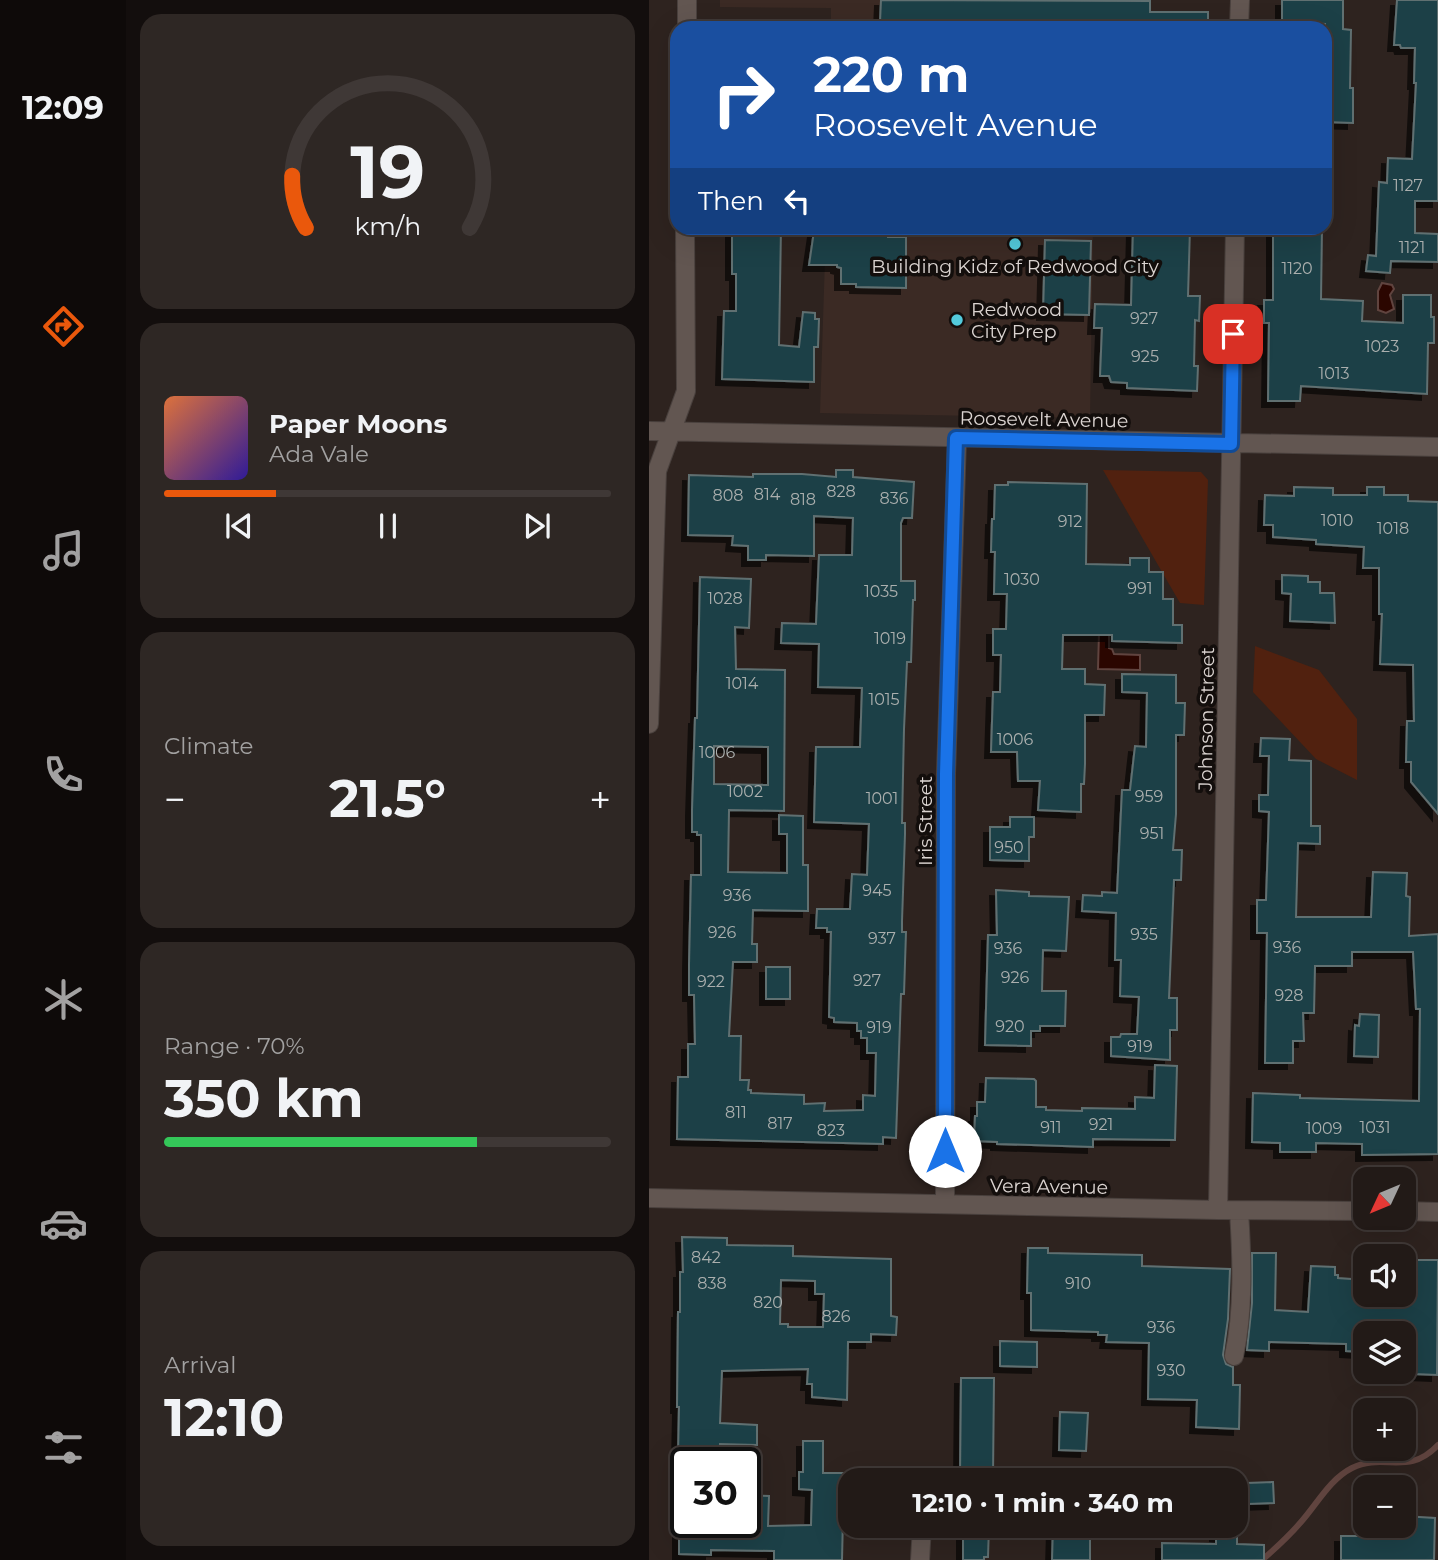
<!DOCTYPE html>
<html lang="en">
<head>
<meta charset="utf-8">
<style>
  body { margin:0; font-family:Montserrat,sans-serif; background:#2e2724; color:#f1f3f6; height:100vh; display:flex; flex-direction:column; font-size:26px; white-space:nowrap }
  * { box-sizing:border-box; margin:0 }
  p { font-size:23px; color:#a2a1a1 }
  .icon { flex:none; width:38px; height:38px; fill:none; stroke:currentColor; stroke-width:2; stroke-linecap:round; stroke-linejoin:round }
  .map { position:relative; flex:1; overflow:hidden }
  .sheet { display:flex; flex-direction:column; gap:14px; padding:14px; background:#130e0d; width:523px }
  .sheet>* { flex:none }
  .banner { position:absolute; left:21px; top:21px; width:662px; height:214px; border-radius:21px; box-shadow:0 7px 28px #0002,0 0 0 2px #3f3836; background:#1a4fa0; color:#fff; overflow:hidden }
  .needle { width:46px; rotate:226deg }
  .tools { position:absolute; left:704px; top:1167px; display:grid; gap:14px }
  .tools a { display:grid; place-items:center; width:63px; height:63px; border-radius:14px; background:#221a17; box-shadow:0 7px 28px #0002,0 0 0 2px #3f3836; font-size:35px }
  .speed { position:absolute; left:21px; top:1447px; display:flex; gap:14px; font-size:35px; font-weight:700; text-align:center }
  .speed>* { display:grid; place-content:center; width:91px; height:91px; border-radius:50%; background:#221a17; box-shadow:0 7px 28px #0002,0 0 0 2px #3f3836; line-height:1 }
  .speed .limit { border:4px solid #111; border-radius:10px; background:#fff; color:#111 }
  .pin { position:absolute; display:grid; place-items:center; width:60px; height:60px; color:#fff; margin:-30px; border-radius:14px; box-shadow:0 4px 10px #0006 }
  .me { position:absolute; width:77px; margin:-38px; rotate:0deg; stroke-linejoin:round; filter:drop-shadow(0 0 5px #0008) }
  .turn { display:flex; align-items:center; gap:24px; height:147px; padding:0 28px; font-size:32px }
  .turn .icon { width:91px; height:91px; stroke-width:2.5 }
  .turn b { display:block; font-size:49px; line-height:60px }
  .then { display:flex; align-items:center; height:66px; padding:0 28px; background:#0003; gap:14px; font-size:26px }
  .big { font-size:52px; font-weight:700; line-height:1.1 }
  .sheet .tile { flex:1; display:flex; flex-direction:column; justify-content:center; gap:10px; min-width:0; padding:0 24px; border-radius:21px; background:#2e2724 }
  .sheet .dial { align-items:center; gap:0 }
  .dial svg { height:182px; overflow:visible; fill:none; stroke:#3f3836; stroke-width:7; stroke-linecap:round; text-anchor:middle }
  .dial text { fill:#f1f3f6; stroke:none }
  .song { display:flex; align-items:center; gap:21px }
  .cover { width:84px; height:84px; border-radius:10px; background:linear-gradient(135deg,hsl(20 70% 55%),hsl(250 70% 35%)) }
  .played { height:7px; border-radius:4px; background:linear-gradient(90deg,#ea580c 25%,#3f3836 25%) }
  .keys { display:flex; justify-content:space-around; direction:ltr }
  .heat { display:flex; justify-content:space-between; align-items:center; font-size:38px; direction:ltr }
  .charge { height:10px; border-radius:5px; background:linear-gradient(90deg,#34c759 70%,#3f3836 0) }
  .trip { position:absolute; left:189px; top:1468px; width:410px; height:70px; border-radius:21px; background:#221a17; box-shadow:0 7px 28px #0002,0 0 0 2px #3f3836; font-weight:700; line-height:70px; text-align:center }
  main { display:flex; flex:1; min-height:0 }
  .dock { display:flex; flex-direction:column; width:126px; justify-content:space-around; align-items:center; background:#0e0a09; color:#a2a1a1 }
  .dock .icon { width:49px; height:49px }
  .dock .on { color:#ea580c }
  .dock b { font-size:32px; color:#f1f3f6 }
  .map>svg:first-child { display:block }
</style>
</head>
<body>
<main>
<nav class="dock">
<b>12:09</b>
<svg class="icon on" aria-label="directions" viewBox="0 0 24 24"><path d="M12 3l9 9-9 9-9-9zM9 14v-3h6M13 9l2 2-2 2"/></svg>
<svg class="icon" aria-label="music" viewBox="0 0 24 24"><path d="M9 18V5l10-2v13"/><circle cx="6" cy="18" r="3"/><circle cx="16" cy="16" r="3"/></svg>
<svg class="icon" aria-label="phone" viewBox="0 0 24 24"><path d="M5 4h4l2 5-3 2q2 4 5 5l2-3 5 2v4C11 20 4 13 5 4z"/></svg>
<svg class="icon" aria-label="climate" viewBox="0 0 24 24"><path d="M12 3v18M4 7l16 10M4 17L20 7"/></svg>
<svg class="icon" aria-label="car" viewBox="0 0 24 24"><path d="M5 17H2v-5l4-1 3-4h7l3 4 3 1v5h-3M9 17h6M6 11h13"/><circle cx="7" cy="17" r="2"/><circle cx="17" cy="17" r="2"/></svg>
<svg class="icon" aria-label="filters" viewBox="0 0 24 24"><path d="M4 7h16M4 17h16"/><circle cx="9" cy="7" r="2"/><circle cx="15" cy="17" r="2"/></svg>
</nav>
<section class="sheet">
<div class="tile dial"><svg viewBox="0 0 100 80">
<path d="M14 69A42 42 0 1 1 86 69"/>
<path d="M14 69A42 42 0 0 1 8 46" stroke="#ea580c"/>
<text x="50" y="56" font-size="32" font-weight="700">19</text>
<text x="50" y="72" font-size="11">km/h</text>
</svg></div>
<div class="tile">
<div class="song"><i class="cover"></i><div><b>Paper Moons</b><p>Ada Vale</p></div></div>
<div class="played"></div>
<div class="keys"><svg class="icon" aria-label="previous" viewBox="0 0 24 24"><path d="M18 5L8 12l10 7zM5 5v14"/></svg><svg class="icon" aria-label="pause" viewBox="0 0 24 24"><path d="M8 5v14M16 5v14"/></svg><svg class="icon" aria-label="next" viewBox="0 0 24 24"><path d="M6 5l10 7-10 7zM19 5v14"/></svg></div>
</div>
<div class="tile"><p>Climate</p>
<div class="heat"><a>−</a><b class="big">21.5°</b><a>+</a></div>
</div>
<div class="tile"><p>Range · 70%</p><b class="big">350 km</b><div class="charge"></div></div>
<div class="tile"><p>Arrival</p><b class="big">12:10</b></div>
</section>
<div class="map">
<svg width="789" height="1560" viewBox="0 0 789 1560">
  <defs>
    <filter id="shadow"><feDropShadow dx="-6" dy="6" stdDeviation="0" flood-color="#0009"/></filter>
  </defs>
  <rect width="100%" height="100%" fill="#2e231f"/>
  <path fill="#3b2a24" d="M71,0H449L448,28H182V8L71,7Z
    M177,228H444L441,418L171,413Z"/>
  <path fill="#51210f" d="M454,470L552,472L559,480L555,605L531,603Z
    M606,646L670,670L708,719V780L667,759L604,692Z"/>
  <path fill="#2b0600" stroke="#60443f" stroke-width="2" d="M733,283L743,285L745,289L741,295L745,309L737,313L729,310V291Z
    M450,633H460V648L463,649L465,654L491,655V670L449,669Z"/>
  <g fill="none" stroke-linecap="round" stroke-linejoin="round">
    <path stroke="#60443f" stroke-width="6" d="M613,1560C627,1548 640,1536 652,1522C668,1504 681,1479 703,1468C735,1452 759,1477 789,1445"/>
  </g>
  <path fill="#1c4147" stroke="#606f71" stroke-width="2" fill-rule="evenodd" filter="url(#shadow)" d="M232,0L501,1V12H559V28H236V22H231Z
    M633,0H694V29L702,30L701,88H704V123L676,122V24L633,22Z
    M748,0H789V201H766V233L789,234V262L742,261L741,273L717,271L719,255L727,256L730,182L738,183L739,158L763,159L767,83H765L766,48H752L751,45H745Z
    M83,228H132L130,345L150,347L154,312L166,313V319H170L169,347H165V382L73,379L75,311H87V274H83Z
    M189,228H239V237H257V288L207,287V284H192V268L188,267V265H160L165,231L189,234Z
    M484,228H541L539,296H551L550,321L546,320L545,366H549L548,391L478,388V383L462,382L460,376H451L453,328H445L446,304L482,305Z
    M624,228H673L672,299L714,301L713,321L754,323V295H782V317H785V343H779L778,394L652,386L651,401H619L620,323H615V300H624Z
    M396,240L442,241L440,315L394,314Z
    M187,470H204V477L265,482L263,518H254L252,523V581H266V600H264L262,662H258L255,729L253,823H256V834L253,921V932H257L255,994H252L247,1138L234,1137V1144L28,1139L29,1077H39V1044H46L45,995H40V965L42,875H52V835H48V832H43V810L46,718H48L51,577L102,579L100,628L86,627L87,669L136,670L135,811L80,810L79,872L138,873V834H130V815L154,816V865H159V911L104,910L103,944H108V962H84L80,1036H92L91,1080H100L99,1090H102V1093L155,1095V1104L176,1103L175,1111L214,1110V1095L226,1096L227,1053H218V1038H212V1031H208V1023L185,1022V1018L180,1017L182,932H178V928H167L168,909H201L203,874L218,875L220,824L165,822L167,747H211L213,688L169,687L170,644L132,643L133,623L167,624L170,555H203L204,518L165,516V556L117,555V560H99V546L83,545L84,536L39,535L40,475L104,477V474H153L187,477ZM65,746L119,747V785L65,784Z
    M359,482L438,484L437,564L481,565V558H500V572H514V599H524V625H533V643L463,641V635H414L413,669H436V684L456,685L455,715H436V764L435,784H432V812L389,810L391,781H369L368,752H342L344,692H351L352,655H344V629H357L358,594H345L346,552H342L343,519H345L346,485H359Z
    M645,487L684,488V495H718V487H735V495H759V501L789,502V814L762,782V762H757L758,721H765L764,665L731,664L733,614H730V568H714L715,547L667,544V540L624,537V525H615L616,495L645,496Z
    M633,575L659,576V582H671V593H685L686,623L641,621L642,594L633,593Z
    M473,674L527,675V703H536L535,735H527V814L524,850H533L532,880H525L520,998H528V1030H521V1060L462,1056V1037H471L472,1034H488L490,997L471,996L472,960H466L467,913L433,911L434,895L453,896V892L468,893L473,790H481L486,746L497,747L498,693L473,692Z
    M612,738L641,739L640,760L662,761V826H671V844L649,843L647,917H722L724,872L758,873L757,896L761,897L760,936L789,934V1154L713,1155V1144L667,1143V1152H631V1143L603,1142L604,1093L651,1095V1098L770,1101L771,1009H767L764,952H703V966H666L665,1013H654L655,1041H644V1063H616L618,933H608V900H617L620,812L610,811V795H619L620,756H611Z
    M361,817H385V837H380V861L341,860V827H361Z
    M347,890L380,892V896L420,897L417,951L394,950L393,991H417L416,1026H391V1031H382V1046L336,1045L339,935H348Z
    M117,967H141V999H117Z
    M711,1014L730,1015L729,1057L705,1056L706,1025L710,1026Z
    M506,1065L528,1066L526,1140L444,1139V1147L348,1144V1142L325,1141L326,1116H328V1102H336L337,1078L385,1079L387,1081V1107H397V1110L433,1111V1108L486,1109V1097L505,1098Z
    M33,1237L78,1238V1245L144,1246V1256L242,1259V1316L248,1317L247,1335L222,1334V1342H199L198,1400L163,1397V1384H158L159,1369L73,1371L71,1423L108,1425V1445L71,1444L70,1463H33V1456H29L30,1407H28L29,1312H31V1272H34ZM132,1280L166,1281V1294H175L174,1327H139V1324H131Z
    M379,1248H399V1253L493,1255V1266L581,1269L579,1319L574,1355L577,1364L584,1367V1385H591L590,1429L547,1427L548,1400L499,1399L500,1343L457,1342L458,1335H449V1332L382,1330V1293H378Z
    M603,1253H627L626,1310L659,1312L662,1266L686,1267V1275H689V1278L716,1280V1295H756V1260H789L788,1375L765,1374V1352H754V1331L714,1330L713,1352L697,1351V1344L620,1342V1351L598,1350L603,1303Z
    M351,1341L388,1342V1367L351,1366Z
    M312,1378H345L344,1477H340V1480H315V1476H311Z
    M411,1412L439,1413L437,1451L410,1450Z
    M154,1441H174V1473H195L193,1560H125V1551L62,1550V1555L30,1554V1522L52,1523V1528L88,1529V1524H96L97,1495L120,1496L119,1526L162,1525L163,1490L150,1489V1472H154Z
    M624,1482L625,1503L599,1504L598,1483Z
    M754,1516L786,1518L785,1560H692V1536H718L719,1526H754Z
    M314,1526H340L339,1557H335V1560H314Z
    M404,1526H441V1560H403Z
    M567,1526H588V1544L615,1545V1560H513V1543L567,1544Z"/>
  <g fill="none" stroke-linecap="round" stroke-linejoin="round">
    <g stroke="#49403d" stroke-width="20">
      <path id="minor" d="M38,28V0
        M590,28L591,0
        M0,431L789,447
        M0,724L8,471L37,391L36,228
        M0,1198L569,1210L716,1211
        M296,1204L297,774L308,438
        M569,1210L586,228
        M754,1211L789,1212
        M585,1356C595,1310 593,1258 590,1211
        M271,1560L273,1526"/>
    </g>
    <use href="#minor" stroke="#625651" stroke-width="18"/>
  </g>
  <g fill="none" stroke-linecap="round" stroke-linejoin="round">
    <g stroke="#114b97" stroke-width="18">
      <path id="route" d="M296,1151L297,774L307,438L582,444L584,334"/>
    </g>
    <use href="#route" stroke="#1a73e8" stroke-width="12"/>
  </g>
  <g fill="#53cadc" stroke="#130e0c" stroke-width="2.5">
    <circle cx="366" cy="244" r="7"/>
    <circle cx="308" cy="320" r="7"/>
  </g>
  <g text-anchor="middle" stroke-width="7" stroke-linejoin="round" paint-order="stroke">
    <g font-size="16" fill="#abafae">
      <text x="759" y="191">1127</text>
      <text x="763" y="253">1121</text>
      <text x="648" y="274">1120</text>
      <text x="495" y="324">927</text>
      <text x="733" y="352">1023</text>
      <text x="496" y="362">925</text>
      <text x="685" y="379">1013</text>
      <text x="192" y="497">828</text>
      <text x="118" y="500">814</text>
      <text x="79" y="501">808</text>
      <text x="245" y="504">836</text>
      <text x="154" y="505">818</text>
      <text x="688" y="526">1010</text>
      <text x="421" y="527">912</text>
      <text x="744" y="534">1018</text>
      <text x="373" y="585">1030</text>
      <text x="491" y="594">991</text>
      <text x="232" y="597">1035</text>
      <text x="76" y="604">1028</text>
      <text x="241" y="644">1019</text>
      <text x="93" y="689">1014</text>
      <text x="235" y="705">1015</text>
      <text x="366" y="745">1006</text>
      <text x="68" y="758">1006</text>
      <text x="96" y="797">1002</text>
      <text x="500" y="802">959</text>
      <text x="233" y="804">1001</text>
      <text x="503" y="839">951</text>
      <text x="360" y="853">950</text>
      <text x="228" y="896">945</text>
      <text x="88" y="901">936</text>
      <text x="73" y="938">926</text>
      <text x="495" y="940">935</text>
      <text x="233" y="944">937</text>
      <text x="638" y="953">936</text>
      <text x="359" y="954">936</text>
      <text x="366" y="983">926</text>
      <text x="218" y="986">927</text>
      <text x="62" y="987">922</text>
      <text x="640" y="1001">928</text>
      <text x="361" y="1032">920</text>
      <text x="230" y="1033">919</text>
      <text x="491" y="1052">919</text>
      <text x="87" y="1118">811</text>
      <text x="131" y="1129">817</text>
      <text x="452" y="1130">921</text>
      <text x="402" y="1133">911</text>
      <text x="726" y="1133">1031</text>
      <text x="675" y="1134">1009</text>
      <text x="182" y="1136">823</text>
      <text x="57" y="1263">842</text>
      <text x="63" y="1289">838</text>
      <text x="429" y="1289">910</text>
      <text x="119" y="1308">820</text>
      <text x="187" y="1322">826</text>
      <text x="512" y="1333">936</text>
      <text x="522" y="1376">930</text>
    </g>
    <g font-size="19" fill="#dbd4d1" stroke="#130e0c">
      <text x="366" y="273">Building Kidz of Redwood City</text>
      <text x="322" y="316" text-anchor="start">Redwood<tspan x="322" dy="22">City Prep</tspan></text>
    </g>
    <g font-size="19" fill="#dbd4d1" stroke="#130e0c">
      <text transform="translate(395 419) rotate(1)" y="7">Roosevelt Avenue</text>
      <text transform="translate(557 719) rotate(-89)" y="7">Johnson Street</text>
      <text transform="translate(276 821) rotate(-90)" y="7">Iris Street</text>
      <text transform="translate(400 1186) rotate(1)" y="7">Vera Avenue</text>
    </g>
  </g>
</svg>
<div class="tools">
<a><svg class="needle" viewBox="-14 -14 28 28"><path d="M0-13l5 13h-10z" fill="#e53935"/><path d="M0 13l5-13h-10z" fill="#a2a1a1"/></svg></a>
<a><svg class="icon" aria-label="sound" viewBox="0 0 24 24"><path d="M4 9h4l5-4v14l-5-4H4zM17 9q2 3 0 6"/></svg></a>
<a><svg class="icon" aria-label="layers" viewBox="0 0 24 24"><path d="M12 4l9 5-9 5-9-5zM3 14l9 5 9-5"/></svg></a>
<a>+</a>
<a>−</a>
</div>
<div class="speed"><div class="limit">30</div></div>
<div class="pin" style="left:584px;top:334px;background:#d93025"><svg class="icon" aria-label="arrive" viewBox="0 0 24 24"><path d="M6 21V4h12l-3 4 3 4H6"/></svg></div>
<svg class="me" style="left:296px;top:1151px" viewBox="-20 -20 40 40"><circle r="19" fill="#fff"/><path d="M0-13L10 11 0 6-10 11z" fill="#1a73e8"/></svg>
<div class="trip">12:10 · 1 min · 340 m</div>
<div class="banner">
<div class="turn"><svg class="icon" aria-label="right" viewBox="0 0 24 24"><path d="M7 20v-9h11M14 6l5 5-5 5"/></svg><div><b>220 m</b>Roosevelt Avenue</div></div>
<div class="then">Then<svg class="icon" aria-label="left" viewBox="0 0 24 24"><path d="M17 20v-9H6M10 6l-5 5 5 5"/></svg></div>
</div>
</div>
</main>
</body>
</html>
